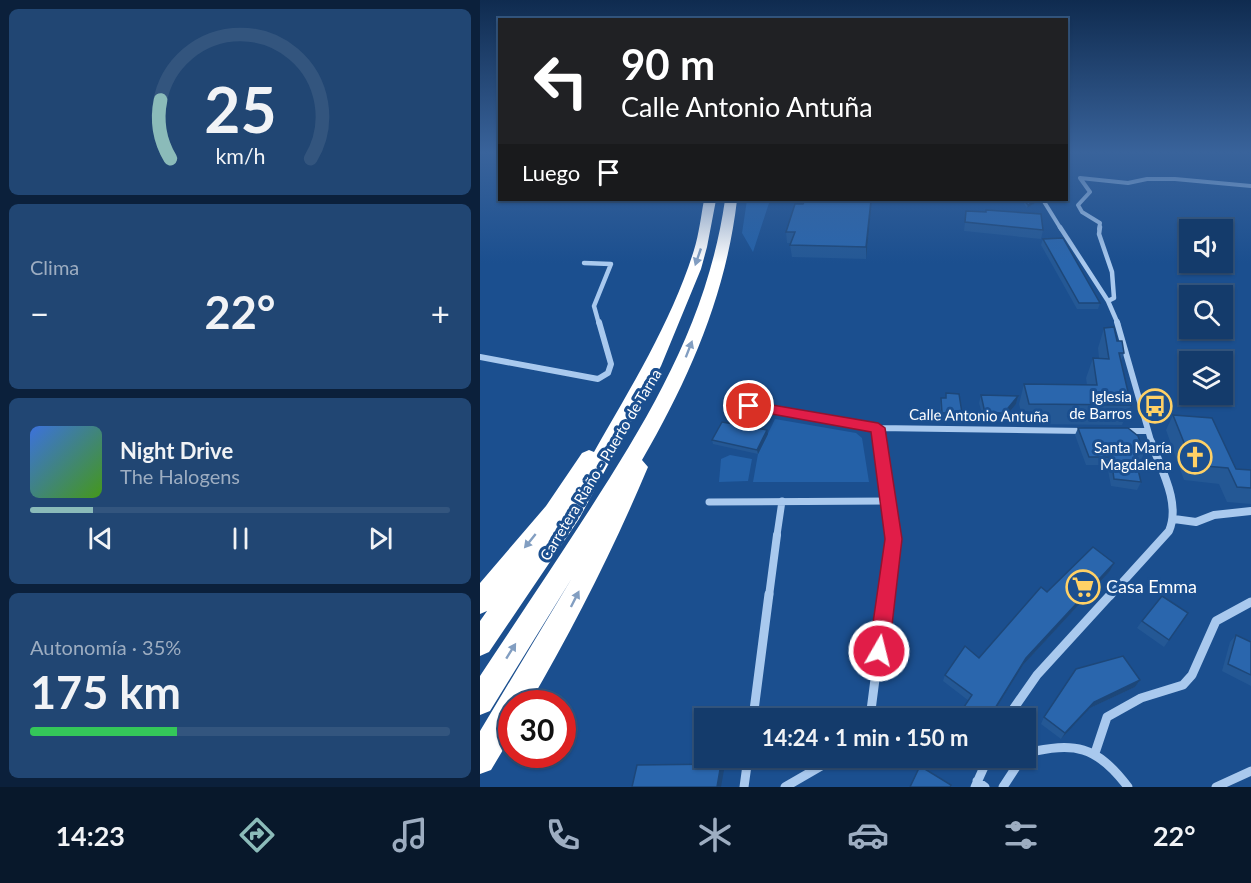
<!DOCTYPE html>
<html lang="es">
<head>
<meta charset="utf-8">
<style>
  body { margin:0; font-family:Lato,sans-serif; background:#214673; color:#f1f3f6; height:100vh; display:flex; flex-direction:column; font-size:22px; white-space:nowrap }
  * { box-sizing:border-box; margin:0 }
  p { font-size:20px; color:#9dadc1 }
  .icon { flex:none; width:33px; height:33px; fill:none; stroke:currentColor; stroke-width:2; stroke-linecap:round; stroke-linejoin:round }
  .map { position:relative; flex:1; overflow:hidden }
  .side { display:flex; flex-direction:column; gap:9px; padding:9px; background:#0b203b; width:480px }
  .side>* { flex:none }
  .banner { position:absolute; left:18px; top:18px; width:570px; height:183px; border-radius:0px; box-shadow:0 2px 4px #0004,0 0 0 2px #33557e; background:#202124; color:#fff; overflow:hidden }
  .tools { position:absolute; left:699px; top:219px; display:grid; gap:12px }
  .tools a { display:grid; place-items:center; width:54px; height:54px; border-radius:0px; background:#143b6b; box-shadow:0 2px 4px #0004,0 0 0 2px #33557e; font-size:30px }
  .speed { position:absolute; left:18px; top:690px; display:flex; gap:12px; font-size:30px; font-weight:700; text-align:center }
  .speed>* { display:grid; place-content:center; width:78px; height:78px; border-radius:50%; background:#143b6b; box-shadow:0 2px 4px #0004,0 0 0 2px #33557e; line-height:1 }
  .speed .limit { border:9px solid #d22; background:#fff; color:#111 }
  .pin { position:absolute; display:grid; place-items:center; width:51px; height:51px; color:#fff; margin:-26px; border:3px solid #fff; border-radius:50%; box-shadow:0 2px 6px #0007 }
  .me { position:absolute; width:66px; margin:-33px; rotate:8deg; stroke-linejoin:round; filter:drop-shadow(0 0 4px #0008) }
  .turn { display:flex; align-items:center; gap:21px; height:126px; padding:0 24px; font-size:27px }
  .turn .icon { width:78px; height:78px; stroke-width:2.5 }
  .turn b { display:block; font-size:42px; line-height:51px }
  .then { display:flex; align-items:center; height:57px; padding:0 24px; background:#0003; gap:12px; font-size:22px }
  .big { font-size:45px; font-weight:700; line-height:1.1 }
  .side .card { flex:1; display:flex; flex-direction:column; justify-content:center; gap:9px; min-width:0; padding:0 21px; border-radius:9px; background:#214673 }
  .side .dial { align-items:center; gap:0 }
  .dial svg { height:156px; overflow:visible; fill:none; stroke:#33557e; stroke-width:7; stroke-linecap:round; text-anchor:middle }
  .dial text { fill:#f1f3f6; stroke:none }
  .song { display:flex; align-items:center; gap:18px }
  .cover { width:72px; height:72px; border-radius:9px; background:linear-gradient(135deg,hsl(220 70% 55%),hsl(100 70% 35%)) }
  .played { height:6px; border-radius:3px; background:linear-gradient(90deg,#8bbbb9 15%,#33557e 15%) }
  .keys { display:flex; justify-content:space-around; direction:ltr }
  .heat { display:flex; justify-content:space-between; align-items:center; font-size:33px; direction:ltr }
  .charge { height:9px; border-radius:4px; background:linear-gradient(90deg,#34c759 35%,#33557e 0) }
  .trip { position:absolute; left:214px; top:708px; width:342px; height:60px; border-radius:0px; background:#143b6b; box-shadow:0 2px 4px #0004,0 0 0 2px #33557e; font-weight:700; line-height:60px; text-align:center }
  .tab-bar { display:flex; height:96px; justify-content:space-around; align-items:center; background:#08182b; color:#9dadc1 }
  .tab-bar .icon { width:42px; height:42px }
  .tab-bar .selected { color:#8bbbb9 }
  .tab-bar b { font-size:27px; color:#f1f3f6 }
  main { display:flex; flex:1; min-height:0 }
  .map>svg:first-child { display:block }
</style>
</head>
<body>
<main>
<section class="side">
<div class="card dial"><svg viewBox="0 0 100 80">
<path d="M14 69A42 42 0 1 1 86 69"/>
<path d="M14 69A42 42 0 0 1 9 39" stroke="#8bbbb9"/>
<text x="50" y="56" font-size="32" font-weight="700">25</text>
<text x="50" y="72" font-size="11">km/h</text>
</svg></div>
<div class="card"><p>Clima</p>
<div class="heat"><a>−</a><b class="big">22°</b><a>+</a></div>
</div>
<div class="card">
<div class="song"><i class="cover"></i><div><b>Night Drive</b><p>The Halogens</p></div></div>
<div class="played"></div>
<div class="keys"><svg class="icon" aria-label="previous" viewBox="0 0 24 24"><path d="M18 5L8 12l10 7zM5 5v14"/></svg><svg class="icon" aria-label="pause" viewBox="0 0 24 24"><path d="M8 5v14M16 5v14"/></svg><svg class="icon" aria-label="next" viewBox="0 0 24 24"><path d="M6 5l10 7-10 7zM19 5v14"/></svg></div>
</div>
<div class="card"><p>Autonomía · 35%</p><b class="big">175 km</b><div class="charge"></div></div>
</section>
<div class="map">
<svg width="771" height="787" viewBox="0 0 771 787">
  <rect width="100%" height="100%" fill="#1b4f8f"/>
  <path fill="#2461a8" d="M267,200H290L273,252L262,233Z
    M295,419L376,433L382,438L389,482H273L278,454Z
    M250,455L272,459L268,481L239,482L241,459Z"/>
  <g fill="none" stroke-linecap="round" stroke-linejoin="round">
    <path stroke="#a9c9ee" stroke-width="7" d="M229,502L408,501
      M297,535L302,501"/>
    <path stroke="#a9c9ee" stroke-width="4" d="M563,200L581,229
      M619,229L620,223L602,212L598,205L610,192L600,178L648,183L667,179H695L771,186"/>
    <path stroke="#a9c9ee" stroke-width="4.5" d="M580,227L628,301L638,324
      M620,227L619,234L632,272L634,298L628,301
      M104,263L131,264L114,306L119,324"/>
    <path stroke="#a9c9ee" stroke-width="6" d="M637,322L672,444
      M0,357L118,379L128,373L131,364L119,322
      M261,409L269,406L398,428L604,431
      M398,428L400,444
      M645,431H668"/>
    <path stroke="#a9c9ee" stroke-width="8" d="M400,442L413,539L406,596
      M694,519L716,522L734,515L771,511
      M289,596L297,535
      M630,596L689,531C701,503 681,469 671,442"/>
    <path stroke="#a9c9ee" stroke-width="9" d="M273,718L289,594
      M390,718L406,594
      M527,718L557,675L631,594
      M546,753C595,742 616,745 648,787
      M615,753L627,717L661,698L703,685L712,675L736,621L771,602
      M497,781L505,787
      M264,787L268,758
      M305,787L355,758
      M495,787L508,758
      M523,787L542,758
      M736,787L771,771"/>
    <path fill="#fff" fill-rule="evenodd" d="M224,200H236L227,247L221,269L181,366L99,519L9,652L0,656V621L7,611L0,614V583L66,506L102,453L109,450L114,452C151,387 192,321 214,250C219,234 221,216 224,200Z
      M245,200H257C246,295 209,379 162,460L168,467C134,548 94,627 49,704H32V735L11,770L0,774V731L92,578L10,711L0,715V676C37,620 74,565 110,509C173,411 228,318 245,200Z"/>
  </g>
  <path fill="#245895" d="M325,200H392L386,259L312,257L310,245L311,243H307L306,232L323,204Z
    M527,200H556L555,203L547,208L543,202L534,203Z
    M486,211L563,230L561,239L484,231Z
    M563,239L620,303L618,309H597L561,245Z
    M624,328L637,341L644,353L641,361L651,405L642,425L544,424L539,404L544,384L607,385L606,378L613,358H619L618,348Z
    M466,393L482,413L481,421H461L460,406L461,398H465Z
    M501,395L538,396L536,404L522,421H504L499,403Z
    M693,415L756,469L771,470V504L747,502L739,484L704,480L686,430Z
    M598,428L664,453L661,460H656L661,482L657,490L631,486L627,465H606L595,435Z
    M288,434L278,454L233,444L232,440Z
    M634,563L630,571L543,665L510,718H491L483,713L484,707L489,701L463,681L465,675L499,658L567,592Z
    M708,613L684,647L657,628L662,621Z
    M756,635L771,642V686L742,671L750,642Z
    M660,680L655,687L610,708L581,739L561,724L564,717Z"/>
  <path fill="#1d4779" d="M391,200H392L386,259V247Z
    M535,200H543V202L534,203Z
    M556,200L555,203L547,208L548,205Z
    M538,396L536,404L522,421L524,413Z
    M287,430L288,434L278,454L277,450Z
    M634,563L630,571L543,665L510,718H509L546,658Z
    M660,680L655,687L610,708L581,739L585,733L614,702Z
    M241,764L244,770L241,787H237Z"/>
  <path fill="#2a66ad" stroke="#1d4779" stroke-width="1.5" d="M325,200H391L386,247L310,245L315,232H306L315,204H323Z
    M544,200H556L548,205Z
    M506,210L561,214L563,230L485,222L486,211L506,212Z
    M583,238L620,303H599L563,239Z
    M634,327L637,341H642L644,353H639L651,405L549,404L544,384L617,385L613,358L629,359L624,328Z
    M466,393L479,394L482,413H462L461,398H466Z
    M501,395L538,396L524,413H505Z
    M693,415L732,418L756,469L771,470V488L757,487L748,468L713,465Z
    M242,422L287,430L277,450L232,440Z
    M598,428H648L658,436L664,453H654L661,482L634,479L631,457H609Z
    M613,547L634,563L546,658L509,718H503L484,707L492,695L465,675L485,646L499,658L561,587L567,592Z
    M682,596L708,613L689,640L662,621Z
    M756,635L771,642V675L748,664Z
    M643,656L660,680L614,702L585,733L564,717L596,669Z
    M241,764L237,787H152L157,765Z
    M440,766L471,785L470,787H430Z"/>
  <defs><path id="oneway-solid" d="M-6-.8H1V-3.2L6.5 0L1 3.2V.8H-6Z" transform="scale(1.5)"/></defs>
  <g fill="#829ec1">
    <use href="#oneway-solid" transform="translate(218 257) rotate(109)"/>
    <use href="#oneway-solid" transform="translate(209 349) rotate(-69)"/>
    <use href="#oneway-solid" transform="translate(50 541) rotate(129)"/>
    <use href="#oneway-solid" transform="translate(95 599) rotate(-63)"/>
    <use href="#oneway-solid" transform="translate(31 651) rotate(-58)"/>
  </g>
  <linearGradient id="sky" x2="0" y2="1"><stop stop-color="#0f2b4f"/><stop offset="0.58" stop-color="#39639b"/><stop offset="1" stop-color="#39639b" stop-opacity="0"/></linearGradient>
  <rect width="771" height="263" fill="url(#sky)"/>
  <path fill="#e11d48" stroke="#92132f" stroke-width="1.5" d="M269,401L398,423L405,428L422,539L409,651L406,658L399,661L392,658L389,651L405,539L391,432L264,409L262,406L264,403Z"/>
  <defs>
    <g id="bus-ring" transform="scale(1.725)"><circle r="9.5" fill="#1b4f8f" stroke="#ffd166" stroke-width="1.5"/><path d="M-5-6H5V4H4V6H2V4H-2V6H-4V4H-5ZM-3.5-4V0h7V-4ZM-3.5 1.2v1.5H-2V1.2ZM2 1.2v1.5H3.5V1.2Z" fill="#ffd166"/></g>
    <g id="church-ring" transform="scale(1.725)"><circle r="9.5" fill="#1b4f8f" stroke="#ffd166" stroke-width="1.5"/><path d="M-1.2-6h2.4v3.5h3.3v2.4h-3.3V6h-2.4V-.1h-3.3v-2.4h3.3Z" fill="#ffd166"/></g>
    <g id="supermarket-ring" transform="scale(1.725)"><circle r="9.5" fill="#1b4f8f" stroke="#ffd166" stroke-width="1.5"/><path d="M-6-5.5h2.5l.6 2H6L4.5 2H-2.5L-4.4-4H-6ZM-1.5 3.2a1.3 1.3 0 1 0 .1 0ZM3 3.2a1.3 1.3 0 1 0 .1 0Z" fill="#ffd166"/></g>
  </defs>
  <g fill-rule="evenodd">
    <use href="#bus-ring" x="675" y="406"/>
    <use href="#church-ring" x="715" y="457"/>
    <use href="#supermarket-ring" x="603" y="587"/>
  </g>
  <g text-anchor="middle" stroke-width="6" stroke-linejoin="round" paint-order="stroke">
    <g font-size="15" fill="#fff" stroke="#1b4f8f" text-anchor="end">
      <text x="652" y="402">Iglesia<tspan x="652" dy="17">de Barros</tspan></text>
      <text x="692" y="453">Santa María<tspan x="692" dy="17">Magdalena</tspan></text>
    </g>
    <g font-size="15" fill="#fff" stroke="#1b4f8f">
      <text transform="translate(499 416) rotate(1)" y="5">Calle Antonio Antuña</text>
      <text transform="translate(121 465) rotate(-59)" y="5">Carretera Riaño - Puerto de Tarna</text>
    </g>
    <g font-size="18" fill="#fff" stroke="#1b4f8f" text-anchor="start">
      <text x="626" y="593">Casa Emma</text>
    </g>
  </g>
</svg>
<div class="tools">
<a><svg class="icon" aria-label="sound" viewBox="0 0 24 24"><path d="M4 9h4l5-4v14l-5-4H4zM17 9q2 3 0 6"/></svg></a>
<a><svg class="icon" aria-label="search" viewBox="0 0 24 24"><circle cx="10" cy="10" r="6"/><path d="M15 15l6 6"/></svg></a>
<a><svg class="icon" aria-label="layers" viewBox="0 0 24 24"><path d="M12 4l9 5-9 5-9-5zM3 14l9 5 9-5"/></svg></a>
</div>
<div class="speed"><div class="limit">30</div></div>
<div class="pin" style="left:269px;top:406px;background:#d93025"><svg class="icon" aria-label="arrive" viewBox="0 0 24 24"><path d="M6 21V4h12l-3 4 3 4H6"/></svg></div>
<svg class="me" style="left:399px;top:651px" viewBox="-20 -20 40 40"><circle r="17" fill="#e11d48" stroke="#fff" stroke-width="3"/><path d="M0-11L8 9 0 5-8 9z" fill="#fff"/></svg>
<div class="trip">14:24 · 1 min · 150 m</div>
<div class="banner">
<div class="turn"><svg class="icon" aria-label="left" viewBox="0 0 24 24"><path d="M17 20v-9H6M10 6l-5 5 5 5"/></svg><div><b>90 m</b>Calle Antonio Antuña</div></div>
<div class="then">Luego<svg class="icon" aria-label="arrive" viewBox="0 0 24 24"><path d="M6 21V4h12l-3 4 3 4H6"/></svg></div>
</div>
</div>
</main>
<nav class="tab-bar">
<b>14:23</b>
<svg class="icon selected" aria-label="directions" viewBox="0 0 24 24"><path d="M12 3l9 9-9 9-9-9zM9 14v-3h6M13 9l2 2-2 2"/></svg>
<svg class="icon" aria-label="music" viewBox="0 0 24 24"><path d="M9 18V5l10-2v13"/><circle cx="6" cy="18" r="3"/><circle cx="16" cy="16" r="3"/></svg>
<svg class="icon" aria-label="phone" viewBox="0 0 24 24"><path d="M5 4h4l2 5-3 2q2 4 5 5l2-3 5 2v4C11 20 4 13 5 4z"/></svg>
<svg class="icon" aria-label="climate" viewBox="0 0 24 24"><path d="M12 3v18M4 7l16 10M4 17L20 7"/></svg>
<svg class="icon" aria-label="car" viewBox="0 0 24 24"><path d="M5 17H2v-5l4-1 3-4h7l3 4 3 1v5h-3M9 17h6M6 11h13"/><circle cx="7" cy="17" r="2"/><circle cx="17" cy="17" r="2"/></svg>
<svg class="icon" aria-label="filters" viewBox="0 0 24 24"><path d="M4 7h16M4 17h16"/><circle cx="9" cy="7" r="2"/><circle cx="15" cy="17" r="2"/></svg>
<b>22°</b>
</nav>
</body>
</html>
